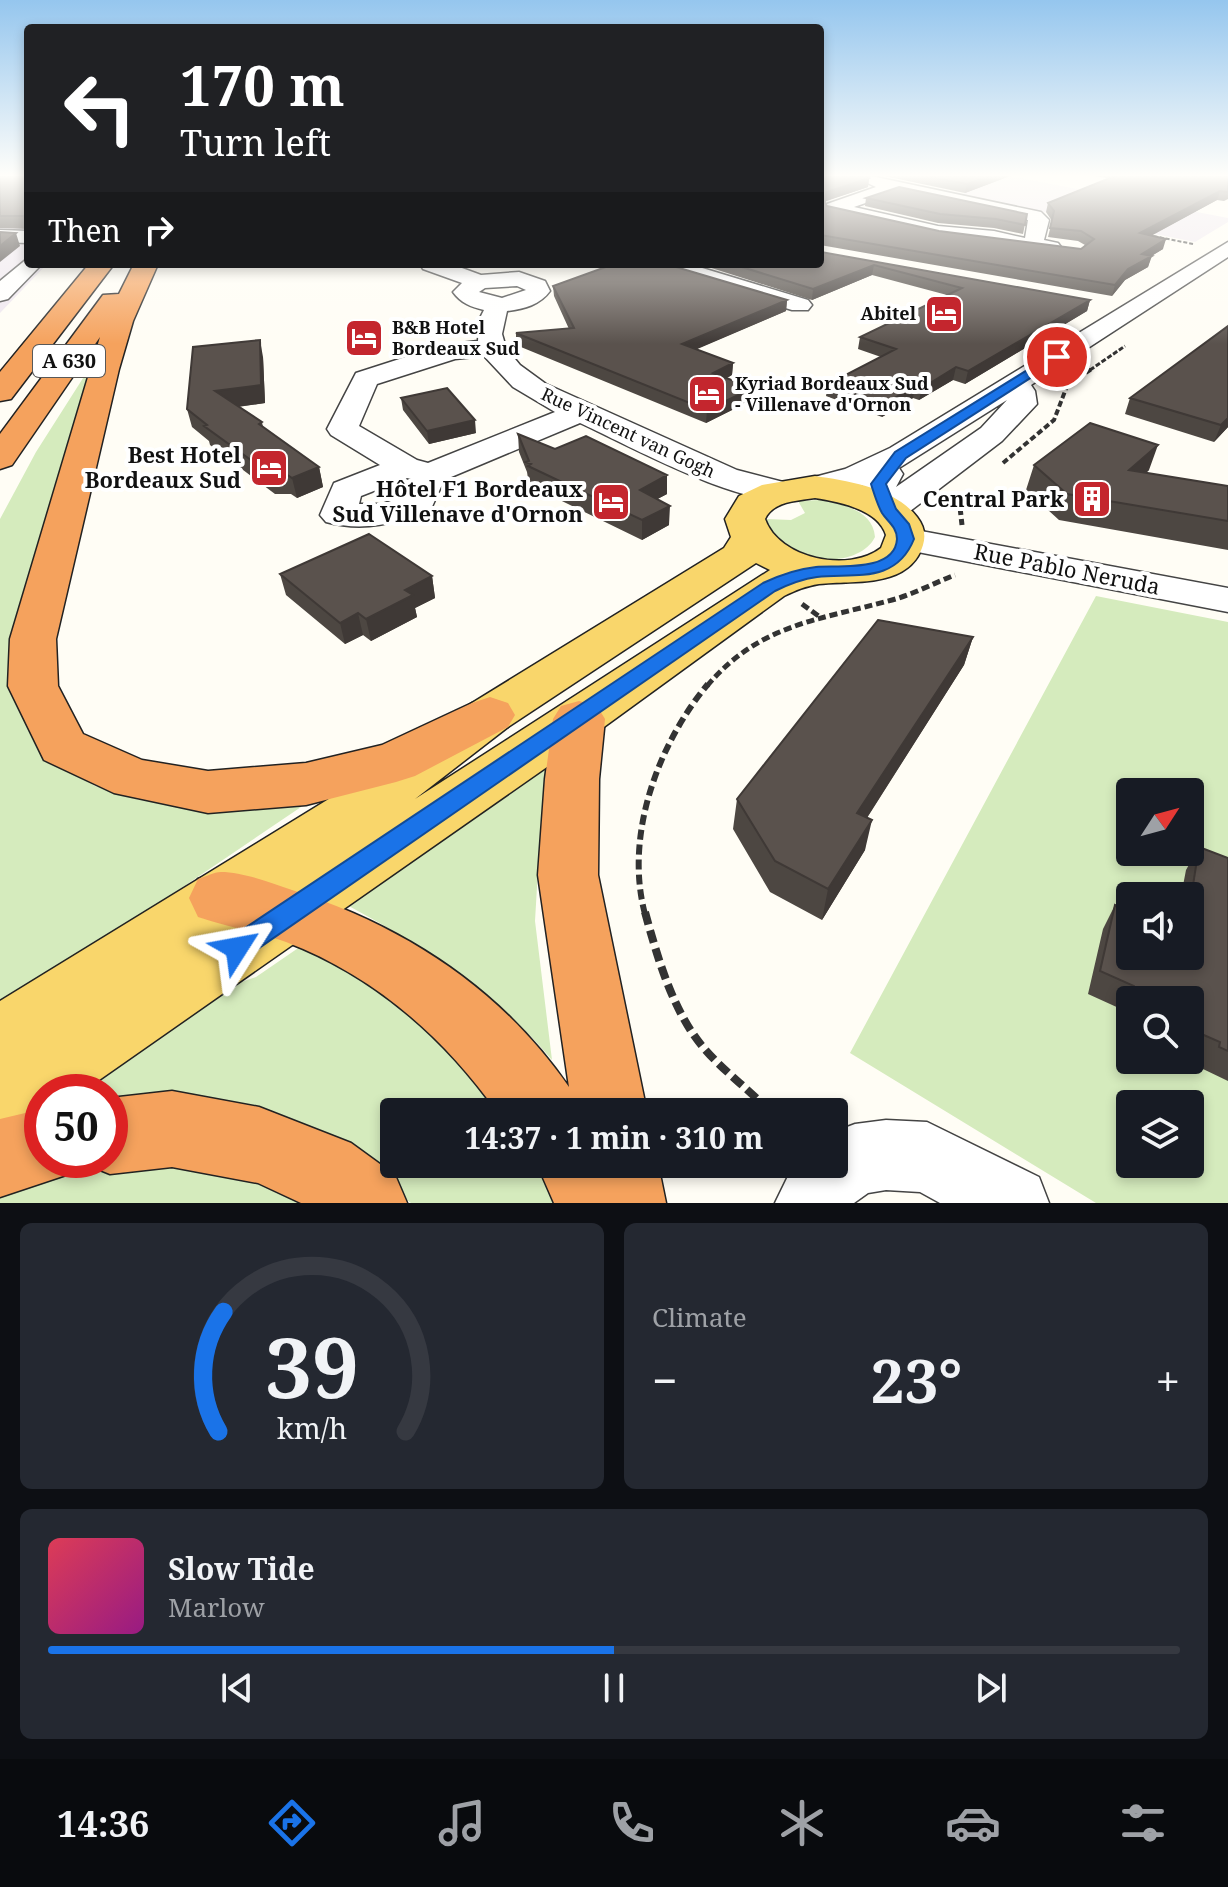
<!DOCTYPE html>
<html lang="en">
<head>
<meta charset="utf-8">
<style>
  body { margin:0; font-family:"Noto Serif",serif; background:#242831; color:#f1f3f6; height:100vh; display:flex; flex-direction:column; font-size:30px; white-space:nowrap }
  * { box-sizing:border-box; margin:0 }
  p { font-size:26px; color:#9ea1a6 }
  .icon { flex:none; width:44px; height:44px; fill:none; stroke:currentColor; stroke-width:2; stroke-linecap:round; stroke-linejoin:round }
  .map { position:relative; height:1203px; overflow:hidden }
  .details { display:flex; flex-direction:column; gap:20px; padding:20px; background:#0d0f14; flex:1 }
  .details>* { flex:none }
  .banner { position:absolute; left:24px; top:24px; width:800px; height:244px; border-radius:8px; box-shadow:0 4px 12px #0003; background:#202124; color:#fff; overflow:hidden }
  .needle { width:52px; rotate:54deg }
  .buttons { position:absolute; left:1116px; top:778px; display:grid; gap:16px }
  .buttons a { display:grid; place-items:center; width:88px; height:88px; border-radius:8px; background:#171b24; box-shadow:0 4px 12px #0003; font-size:40px }
  .speed { position:absolute; left:24px; top:1074px; display:flex; gap:16px; font-size:40px; font-weight:700; text-align:center }
  .speed>* { display:grid; place-content:center; width:104px; height:104px; border-radius:50%; background:#171b24; box-shadow:0 4px 12px #0003; line-height:1 }
  .speed .limit { border:12px solid #d22; background:#fff; color:#111 }
  .pin { position:absolute; display:grid; place-items:center; width:68px; height:68px; color:#fff; margin:-34px; border:4px solid #fff; border-radius:50%; box-shadow:0 2px 8px #0007 }
  .me { position:absolute; width:88px; margin:-44px; rotate:56deg; stroke-linejoin:round; filter:drop-shadow(0 0 6px #0008) }
  .turn { display:flex; align-items:center; gap:28px; height:168px; padding:0 24px; font-size:36px }
  .turn .icon { width:104px; height:104px; stroke-width:2.5 }
  .turn b { display:block; font-size:56px; line-height:68px }
  .then { display:flex; align-items:center; height:76px; padding:0 24px; background:#0003; gap:16px; font-size:30px }
  .big { font-size:60px; font-weight:700; line-height:1.1 }
  .details .widget { flex:1; display:flex; flex-direction:column; justify-content:center; gap:12px; min-width:0; padding:0 28px; border-radius:12px; background:#242831 }
  .details .dial { align-items:center; gap:0 }
  .dial svg { height:208px; overflow:visible; fill:none; stroke:#363941; stroke-width:7; stroke-linecap:round; text-anchor:middle }
  .dial text { fill:#f1f3f6; stroke:none }
  .song { display:flex; align-items:center; gap:24px }
  .cover { width:96px; height:96px; border-radius:12px; background:linear-gradient(135deg,hsl(350 70% 55%),hsl(310 70% 35%)) }
  .played { height:8px; border-radius:4px; background:linear-gradient(90deg,#1a73e8 50%,#363941 50%) }
  .keys { display:flex; justify-content:space-around; direction:ltr }
  .heat { display:flex; justify-content:space-between; align-items:center; font-size:44px; direction:ltr }
  .details .tiles { flex:1; display:grid; gap:20px; grid-template-columns:1fr 1fr }
  .widget:last-child { grid-column:span 2 }
  .trip { position:absolute; left:380px; top:1098px; width:468px; height:80px; border-radius:8px; background:#171b24; box-shadow:0 4px 12px #0003; font-weight:700; line-height:80px; text-align:center }
  .dock { display:flex; height:128px; justify-content:space-around; align-items:center; background:#090b0e; color:#9ea1a6 }
  .dock .icon { width:56px; height:56px }
  .dock .selected { color:#1a73e8 }
  .dock b { font-size:36px; color:#f1f3f6 }
  .map>svg:first-child { display:block }
</style>
</head>
<body>
<div class="map">
<svg width="1228" height="1203" viewBox="0 0 1228 1203">
  <rect width="100%" height="100%" fill="#fffdf5"/>
  <path fill="#eee6ef" d="M0,176H28V264H47L0,313Z
    M1009,176L1228,218V222L1195,242L959,195Z"/>
  <path fill="#d5ebbd" fill-rule="evenodd" d="M92,364L18,650L63,767L95,786L139,800L188,805L299,798L301,807L0,1011V519L36,452Z
    M820,500C842,504 873,510 875,537C862,564 812,565 789,549C781,544 774,534 767,527V519L791,520L805,513L798,501Z
    M1096,596L1228,622V1203H1096L850,1053ZM1130,792H1190V852H1130ZM1130,896H1190V956H1130ZM1130,1000H1190V1060H1130ZM1130,1104H1190V1164H1130Z
    M555,762L541,819L535,921L552,1060C496,993 423,946 347,905Z
    M307,942L398,1000L512,1112H394V1164H546L570,1203H411L339,1151L110,1110V1092H82L235,984L256,977Z
    M174,1158L278,1187L300,1203H0V1184L58,1167Z"/>
  <g fill="none" stroke-linecap="round" stroke-linejoin="round">
    <g stroke="#444" stroke-width="3">
      <path id="minor" d="M871,176L1041,212L1049,220L1044,240L1058,243L1061,247L1051,253L938,238L827,212L825,208L827,204L876,187L863,181ZM897,192L1028,220L1025,238L994,231L938,226L854,207Z
        M0,230L28,231V243L0,242Z
        M1228,242V257L1031,385L1035,391L1037,404L1002,441L901,518L889,522L877,518L862,485L815,497L803,494L798,487L803,480L845,469L890,448ZM1007,400L981,428L896,487L903,474L899,468Z
        M28,258V264H42L8,299L0,301V281Z
        M420,264H451L481,275L519,272L545,281L550,291C540,305 524,309 507,311L502,334L506,348L520,365L546,384L737,470L791,484L796,491L791,498C745,510 626,444 580,423L444,480L431,509C397,524 363,532 326,522L320,515L334,483L380,465L331,435L327,429L356,373L443,345L478,341L479,320L484,310C471,307 461,303 453,292L462,283L423,269ZM517,286L526,290L502,298L479,292L485,288ZM484,356L513,387L555,412L428,463L417,460L359,426L377,384L455,359ZM407,478L411,479L404,496L383,504H359L361,496Z
        M655,264H689L808,300L812,305L808,310H792L658,269Z
        M905,528L1228,588V612L892,547L887,539L892,531Z
        M886,1120L927,1122L1039,1177L1049,1203H940L920,1192L886,1190L868,1193L854,1203H775L794,1164H834V1132L855,1124Z"/>
    </g>
    <g stroke="#222" stroke-width="3">
      <path id="major" d="M815,476C849,481 895,488 917,517C924,526 926,535 923,545C909,589 854,580 819,584C806,586 796,590 784,596L597,732L82,1092H42V1120L26,1131L0,1142V1001L397,757L472,703L724,548L731,537L725,519L739,496L762,485ZM815,498C839,502 878,509 886,535L881,548C849,573 779,559 765,519C773,501 797,501 815,498ZM756,563L770,570L415,799L508,727Z"/>
    </g>
    <g stroke="#222" stroke-width="3">
      <path id="highway" d="M89,264H114L11,399L0,401V372Z
        M134,264H158L133,321L119,369L56,639L58,686L83,734L142,760L208,771L306,763L382,745L472,703L490,697L508,703L515,715L508,727L415,776L396,782L306,805L208,813L114,793L44,760L8,686L10,639L100,337L12,465L0,469V434L103,295L119,294Z
        M579,701L597,706L605,719L599,779L598,875L647,1112H497C444,1037 373,975 286,942C257,932 227,927 198,917L189,898L198,879C205,877 214,872 221,872C243,872 271,883 292,890C404,926 501,989 569,1087L538,875L545,779L553,719L561,706Z
        M172,1091L259,1107L351,1143L395,1175L407,1203H301L258,1183L172,1167L110,1174L83,1163L82,1160H110V1098Z
        M42,1109V1160H75L69,1174L0,1197V1119Z
        M537,1164H658L666,1203H554Z"/>
    </g>
    <path stroke="#333" stroke-width="2" stroke-dasharray="4 2" stroke-linecap="butt" d="M1148,235L1193,244"/>
    <path stroke="#333" stroke-width="3" stroke-dasharray="5 2" stroke-linecap="butt" d="M1090,370L1125,346"/>
    <path stroke="#333" stroke-width="4" stroke-dasharray="6 3" stroke-linecap="butt" d="M1003,463L1054,420L1067,386L1093,368
      M960,509L962,492"/>
    <path stroke="#333" stroke-width="5" stroke-dasharray="8 4" stroke-linecap="butt" d="M960,507L962,525
      M802,604L820,617
      M707,686C759,624 819,620 892,600C914,594 934,583 955,575"/>
    <path stroke="#333" stroke-width="6" stroke-dasharray="10 5" stroke-linecap="butt" d="M645,914C624,836 658,744 708,684"/>
    <path stroke="#333" stroke-width="8" stroke-dasharray="13 6" stroke-linecap="butt" d="M645,912C657,956 673,1012 703,1047C723,1071 749,1089 770,1112"/>
    <use href="#minor" fill="#fff" fill-rule="evenodd"/>
    <use href="#major" fill="#f9d66b" fill-rule="evenodd"/>
    <use href="#highway" fill="#f5a25d" fill-rule="evenodd"/>
  </g>
  <path fill="#4d4742" d="M0,176H28V229L0,228Z
    M820,176V178L827,176H867L869,178L868,187L826,201L825,203L827,206L939,231L1081,249L1085,245L1078,241L1048,237L1052,221L1046,212L1048,203L1108,178L1093,176H1228V199L1224,201L1217,200L1151,236L1163,249L1151,256L1148,267L1125,280L1112,296L820,245L821,252L1090,300L1087,311L965,384L953,380L919,400L913,398L882,417L826,396L828,384L881,357L858,349L860,337L947,295L872,275L812,300L699,264H820Z
    M884,176H1010L965,193Z
    M866,198L1027,214L1023,234L994,228L938,223L865,206Z
    M593,264H666L787,300L786,311L696,349L733,363L732,375L727,378L752,400L706,423L516,345V333L569,329L554,296L553,286L604,268Z
    M263,357L265,403L238,407L262,422L263,427L319,467L323,487L297,498L291,494H275L210,445L209,441L192,427L187,409Z
    M401,398L476,433L429,444L403,410Z
    M1130,398L1228,427L1214,442L1125,414Z
    M518,434L667,494L657,499L669,525L642,540L529,485L527,472L519,452Z
    M1034,465L1149,470L1146,473L1228,486V550L1059,520L1026,490Z
    M280,574L432,576L435,598L415,608L417,617L371,641L363,635L345,644L286,595Z
    M973,637L964,665L867,818L865,850L822,920L770,892L733,829L737,799Z
    M1199,847L1228,858V1081L1203,1069V1065L1190,1059V1000H1130V1032L1118,1027L1121,1009L1088,994L1103,929L1115,905L1190,956V896H1181L1186,870Z"/>
  <path fill="#3f3936" d="M990,176H1010L965,193L967,184Z
    M869,178L868,187L826,201L822,209L823,200L827,192Z
    M1220,191L1217,200L1137,243L1140,233Z
    M16,233L20,246L0,262V246Z
    M1166,239L1163,249L1150,257L1152,256L1148,267L1125,280L1112,296L1115,285L1128,269L1142,254Z
    M874,265L872,275L812,300L813,289Z
    M787,300L786,311L681,356L682,344Z
    M1090,300L1087,311L965,384L968,371Z
    M260,340L263,357L265,403L219,409L215,391Z
    M733,363L732,375L712,385L713,373Z
    M956,367L953,380L919,400L922,388Z
    M915,386L913,398L882,417L884,404Z
    M753,388L752,400L706,423L707,410Z
    M1228,418V427L1214,442L1221,425Z
    M475,420L476,433L429,444L427,431Z
    M1158,445L1149,470L1120,495L1129,470Z
    M319,467L323,487L297,498L292,478Z
    M667,475V494L639,509L640,490Z
    M670,506L669,525L642,540V520Z
    M432,576L435,598L415,608L417,617L371,641L366,619L405,590Z
    M358,613L363,635L345,644L340,623Z
    M973,637L964,665L850,844L857,813Z
    M872,820L865,850L822,920L828,889Z"/>
  <path fill="#5a524d" stroke="#3f3936" stroke-width="2" d="M0,176H28V224L27,225L24,216H0Z
    M820,176V178L827,176H866L869,178L827,192L823,200L827,206L939,231L1081,249L1094,239L1081,231L1050,228L1054,211L1048,203L1115,176H1228V192L1220,191L1140,233L1166,239L1142,254L1152,256L1128,269L1115,285L820,235Z
    M925,176H990L967,184Z
    M899,187L1027,214L1025,225L996,219L940,214L866,198Z
    M0,232L16,233L0,246Z
    M820,243L821,252L1090,300L968,371L956,367L922,388L915,386L884,404L828,384L896,349L860,337L962,288L874,265L813,289L732,264H820Z
    M614,264H666L787,300L682,344L733,363L713,373L753,388L707,410L516,333L574,328L553,286Z
    M1228,326V418L1221,425L1130,398Z
    M260,340L261,385L215,391L262,422L259,424L319,467L292,478L286,474H270L204,426L207,425L187,409L193,347Z
    M447,388L475,420L427,431L401,398Z
    M1090,423L1158,445L1129,470L1228,486V521L1067,494L1034,465Z
    M518,434L555,449L586,436L667,475L640,490L670,506L642,520L528,466L531,464L526,462L529,461Z
    M369,534L432,576L405,590L413,595L366,619L358,613L340,623L280,574Z
    M878,620L973,637L857,813L872,820L828,889L775,861L737,799Z
    M1199,847L1228,858V1051L1219,1047L1220,1042L1190,1029V1000H1132L1134,986L1100,971L1115,905L1130,912V956H1190V904Z"/>
  <linearGradient id="sky" x2="0" y2="1"><stop stop-color="#95c6ee"/><stop offset="0.51" stop-color="#fffefa"/><stop offset="1" stop-color="#fffefa" stop-opacity="0"/></linearGradient>
  <rect width="1228" height="344" fill="url(#sky)"/>
  <path fill="#1a73e8" stroke="#114b97" stroke-width="2" d="M1053,354L1063,357L906,458L886,484L896,509L909,524L914,539C896,584 855,573 817,577C802,579 789,584 775,591L246,957L237,960L227,957L223,948L227,940L763,583C780,575 797,569 816,567C836,565 895,573 897,539C897,527 887,521 882,513C877,504 874,493 871,484L895,452Z"/>
  <defs>
    <g id="hotel-square" transform="scale(2)"><rect x="-9" y="-9" width="18" height="18" rx="4" fill="#c4262e" stroke="#fff"/><path d="M-6-4.5h1.5V1H6V5H4.5V3h-9V5H-6ZM-4 0a1.8 1.8 0 1 1 3.6 0ZM.5 0V-2.5h3Q6-2.5 6 0Z" fill="#fff"/></g>
    <g id="building-square" transform="scale(2)"><rect x="-9" y="-9" width="18" height="18" rx="4" fill="#c4262e" stroke="#fff"/><path d="M-4-6H4V6H1V3H-1V6H-4ZM-2.5-4.3h1.7v1.8h-1.7ZM.8-4.3h1.7v1.8H.8ZM-2.5-1h1.7V.8h-1.7ZM.8-1h1.7V.8H.8Z" fill="#fff"/></g>
  </defs>
  <g fill-rule="evenodd">
    <use href="#hotel-square" x="944" y="314"/>
    <use href="#hotel-square" x="364" y="338"/>
    <use href="#hotel-square" x="707" y="394"/>
    <use href="#hotel-square" x="269" y="468"/>
    <use href="#building-square" x="1092" y="499"/>
    <use href="#hotel-square" x="611" y="502"/>
  </g>
  <g text-anchor="middle" stroke-width="8" stroke-linejoin="round" paint-order="stroke">
    <g font-size="18" font-weight="bold" fill="#111" stroke="#fff" text-anchor="start">
      <text x="916" y="320" text-anchor="end">Abitel</text>
      <text x="392" y="334">B&amp;B Hotel<tspan x="392" dy="21">Bordeaux Sud</tspan></text>
      <text x="735" y="390">Kyriad Bordeaux Sud<tspan x="735" dy="21">- Villenave d'Ornon</tspan></text>
    </g>
    <g font-size="18" fill="#111" stroke="#fff">
      <text transform="translate(628 433) rotate(25)" y="6">Rue Vincent van Gogh</text>
    </g>
    <rect fill="#fff" stroke="#585858" stroke-width="2" x="33" y="345" width="72" height="32" rx="6"/>
    <g font-size="20" font-weight="bold" fill="#111">
      <text x="69" y="368">A 630</text>
    </g>
    <g font-size="22" font-weight="bold" fill="#111" stroke="#fff" text-anchor="end">
      <text x="241" y="463">Best Hotel<tspan x="241" dy="25">Bordeaux Sud</tspan></text>
      <text x="583" y="497">Hôtel F1 Bordeaux<tspan x="583" dy="25">Sud Villenave d'Ornon</tspan></text>
      <text x="1064" y="507">Central Park</text>
    </g>
    <g font-size="22" fill="#111" stroke="#fff">
      <text transform="translate(1067 569) rotate(11)" y="8">Rue Pablo Neruda</text>
    </g>
  </g>
</svg>
<div class="buttons">
<a><svg class="needle" viewBox="-14 -14 28 28"><path d="M0-13l5 13h-10z" fill="#e53935"/><path d="M0 13l5-13h-10z" fill="#9ea1a6"/></svg></a>
<a><svg class="icon" aria-label="sound" viewBox="0 0 24 24"><path d="M4 9h4l5-4v14l-5-4H4zM17 9q2 3 0 6"/></svg></a>
<a><svg class="icon" aria-label="search" viewBox="0 0 24 24"><circle cx="10" cy="10" r="6"/><path d="M15 15l6 6"/></svg></a>
<a><svg class="icon" aria-label="layers" viewBox="0 0 24 24"><path d="M12 4l9 5-9 5-9-5zM3 14l9 5 9-5"/></svg></a>
</div>
<div class="speed"><div class="limit">50</div></div>
<div class="pin" style="left:1057px;top:357px;background:#d93025"><svg class="icon" aria-label="arrive" viewBox="0 0 24 24"><path d="M6 21V4h12l-3 4 3 4H6"/></svg></div>
<svg class="me" style="left:237px;top:948px" viewBox="-20 -20 40 40"><path d="M0-17L14 15 0 8-14 15z" fill="#1a73e8" stroke="#fff" stroke-width="4"/></svg>
<div class="trip">14:37 · 1 min · 310 m</div>
<div class="banner">
<div class="turn"><svg class="icon" aria-label="left" viewBox="0 0 24 24"><path d="M17 20v-9H6M10 6l-5 5 5 5"/></svg><div><b>170 m</b>Turn left</div></div>
<div class="then">Then<svg class="icon" aria-label="right" viewBox="0 0 24 24"><path d="M7 20v-9h11M14 6l5 5-5 5"/></svg></div>
</div>
</div>
<section class="details">
<div class="tiles">
<div class="widget dial"><svg viewBox="0 0 100 80">
<path d="M14 69A42 42 0 1 1 86 69"/>
<path d="M14 69A42 42 0 0 1 16 23" stroke="#1a73e8"/>
<text x="50" y="56" font-size="32" font-weight="700">39</text>
<text x="50" y="72" font-size="11">km/h</text>
</svg></div>
<div class="widget"><p>Climate</p>
<div class="heat"><a>−</a><b class="big">23°</b><a>+</a></div>
</div>
<div class="widget">
<div class="song"><i class="cover"></i><div><b>Slow Tide</b><p>Marlow</p></div></div>
<div class="played"></div>
<div class="keys"><svg class="icon" aria-label="previous" viewBox="0 0 24 24"><path d="M18 5L8 12l10 7zM5 5v14"/></svg><svg class="icon" aria-label="pause" viewBox="0 0 24 24"><path d="M8 5v14M16 5v14"/></svg><svg class="icon" aria-label="next" viewBox="0 0 24 24"><path d="M6 5l10 7-10 7zM19 5v14"/></svg></div>
</div>
</div>
</section>
<nav class="dock">
<b>14:36</b>
<svg class="icon selected" aria-label="directions" viewBox="0 0 24 24"><path d="M12 3l9 9-9 9-9-9zM9 14v-3h6M13 9l2 2-2 2"/></svg>
<svg class="icon" aria-label="music" viewBox="0 0 24 24"><path d="M9 18V5l10-2v13"/><circle cx="6" cy="18" r="3"/><circle cx="16" cy="16" r="3"/></svg>
<svg class="icon" aria-label="phone" viewBox="0 0 24 24"><path d="M5 4h4l2 5-3 2q2 4 5 5l2-3 5 2v4C11 20 4 13 5 4z"/></svg>
<svg class="icon" aria-label="climate" viewBox="0 0 24 24"><path d="M12 3v18M4 7l16 10M4 17L20 7"/></svg>
<svg class="icon" aria-label="car" viewBox="0 0 24 24"><path d="M5 17H2v-5l4-1 3-4h7l3 4 3 1v5h-3M9 17h6M6 11h13"/><circle cx="7" cy="17" r="2"/><circle cx="17" cy="17" r="2"/></svg>
<svg class="icon" aria-label="filters" viewBox="0 0 24 24"><path d="M4 7h16M4 17h16"/><circle cx="9" cy="7" r="2"/><circle cx="15" cy="17" r="2"/></svg>
</nav>
</body>
</html>
